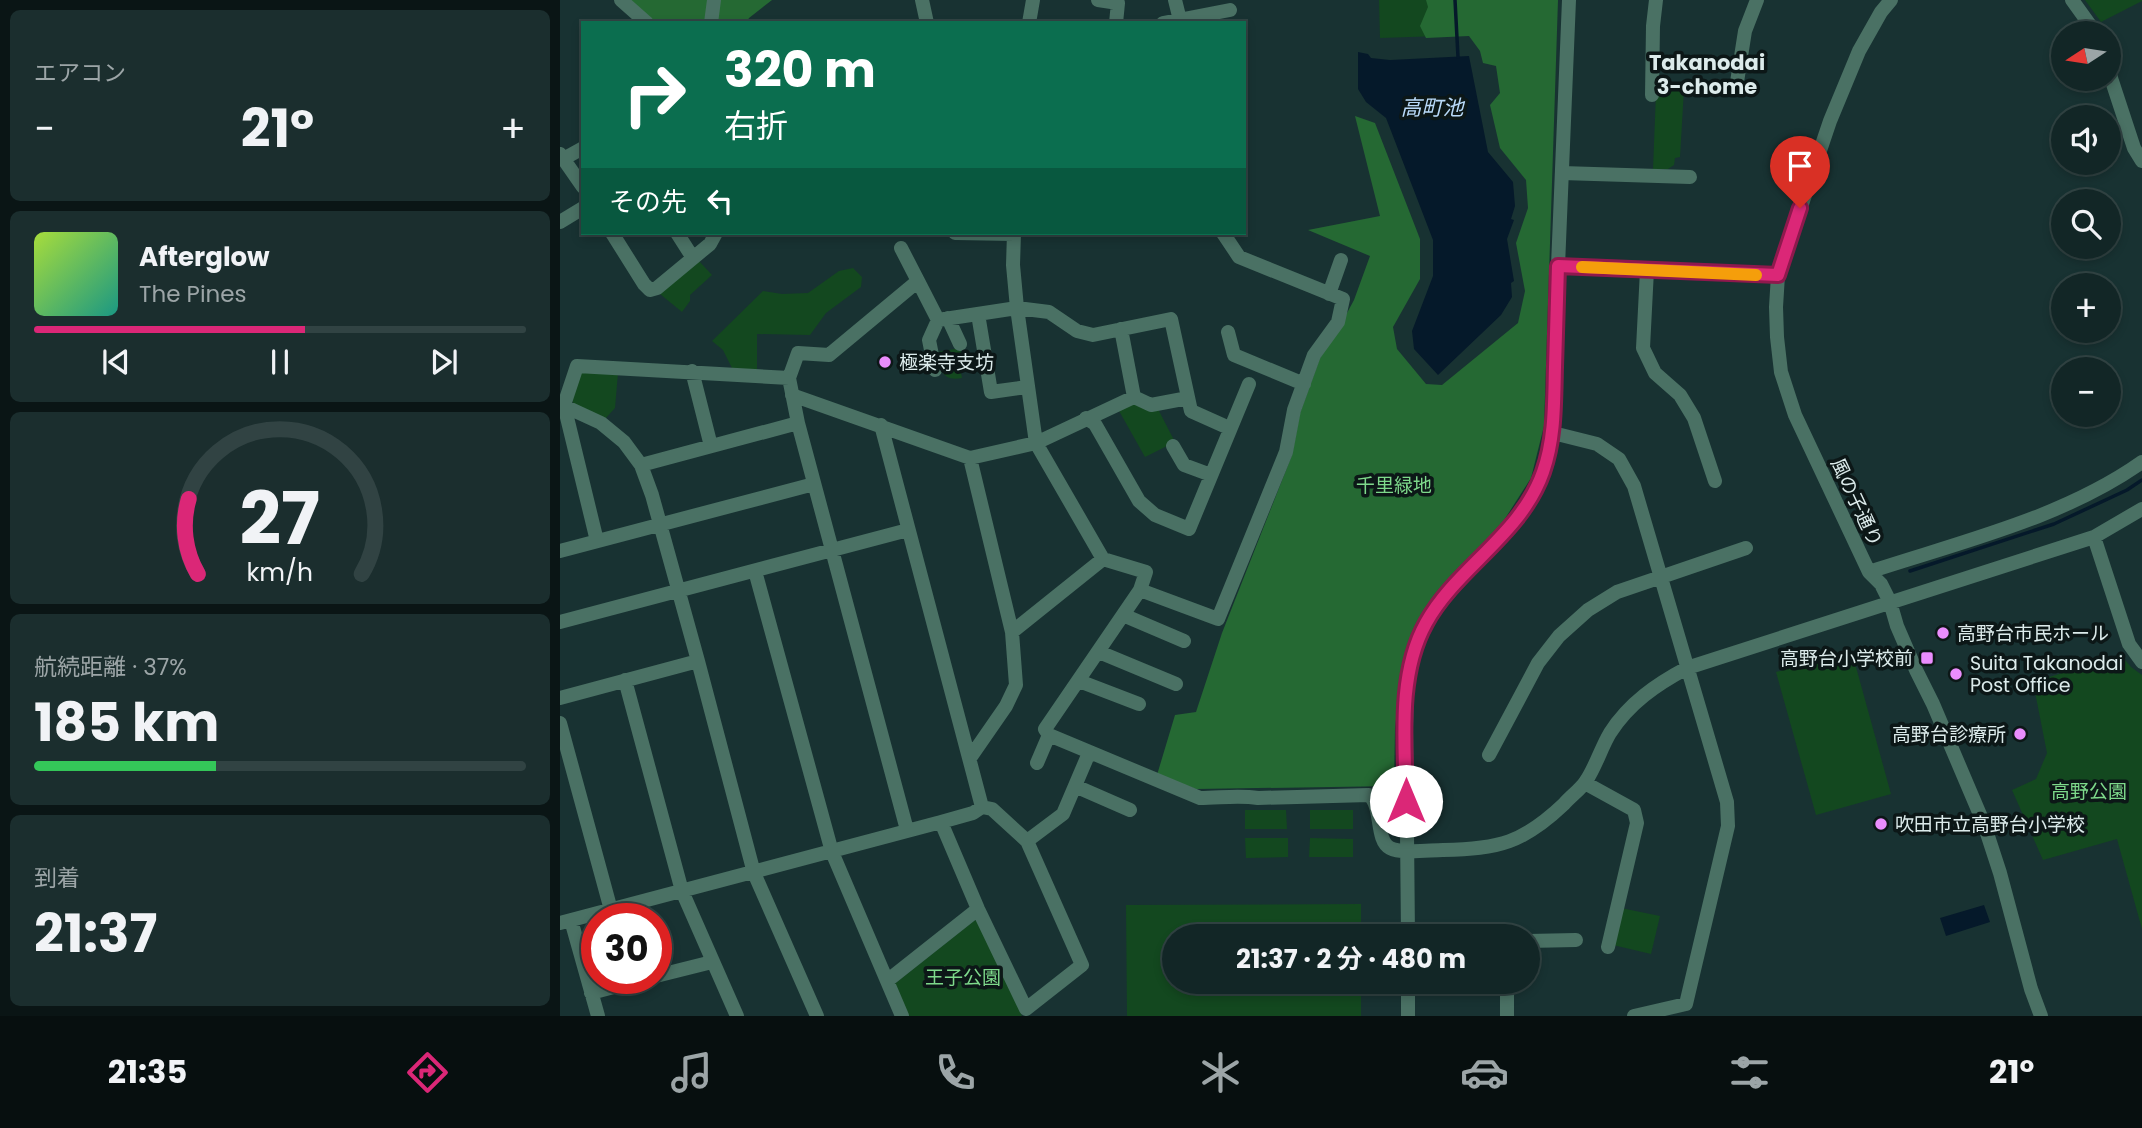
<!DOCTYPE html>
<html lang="ja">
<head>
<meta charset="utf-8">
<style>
  body { margin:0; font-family:Poppins,"Noto Sans JP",sans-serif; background:#1b2e2e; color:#f1f3f6; height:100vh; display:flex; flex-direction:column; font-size:26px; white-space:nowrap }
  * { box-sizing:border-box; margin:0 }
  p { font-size:23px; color:#9ca5a7 }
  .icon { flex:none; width:38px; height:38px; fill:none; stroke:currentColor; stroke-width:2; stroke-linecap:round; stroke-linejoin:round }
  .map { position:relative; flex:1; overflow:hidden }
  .details { display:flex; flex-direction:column; gap:10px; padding:10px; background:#0a1515; width:560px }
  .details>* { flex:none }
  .top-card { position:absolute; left:21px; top:21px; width:665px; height:214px; border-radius:0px; box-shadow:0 4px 10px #0003,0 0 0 2px #314343; background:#0b6e4f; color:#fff; overflow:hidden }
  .needle { width:46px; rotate:258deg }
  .tools { position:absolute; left:1491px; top:21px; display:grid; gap:14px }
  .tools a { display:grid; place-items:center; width:70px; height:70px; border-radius:50%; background:#122626; box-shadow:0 4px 10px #0003,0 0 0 2px #314343; font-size:35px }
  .speed { position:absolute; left:21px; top:903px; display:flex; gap:14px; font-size:35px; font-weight:700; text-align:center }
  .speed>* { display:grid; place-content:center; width:91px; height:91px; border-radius:50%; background:#122626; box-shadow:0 4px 10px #0003,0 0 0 2px #314343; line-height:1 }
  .speed .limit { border:10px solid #d22; background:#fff; color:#111 }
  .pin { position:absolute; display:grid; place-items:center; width:60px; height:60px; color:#fff; margin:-72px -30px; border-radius:50% 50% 50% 0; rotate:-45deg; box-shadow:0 0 7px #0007 }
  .pin .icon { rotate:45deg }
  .me { position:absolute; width:77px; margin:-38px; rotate:0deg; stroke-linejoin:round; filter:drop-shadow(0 0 5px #0008) }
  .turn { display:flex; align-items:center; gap:24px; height:147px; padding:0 28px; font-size:32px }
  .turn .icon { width:91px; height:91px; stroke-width:2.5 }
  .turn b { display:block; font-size:49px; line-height:60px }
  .then { display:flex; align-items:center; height:66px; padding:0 28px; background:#0003; gap:14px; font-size:26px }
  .big { font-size:52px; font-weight:700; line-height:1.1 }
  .details .tile { flex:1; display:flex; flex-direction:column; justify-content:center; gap:10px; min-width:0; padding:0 24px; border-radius:10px; background:#1b2e2e }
  .details .dial { align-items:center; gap:0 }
  .dial svg { height:182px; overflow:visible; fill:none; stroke:#314343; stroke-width:7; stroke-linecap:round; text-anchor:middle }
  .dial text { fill:#f1f3f6; stroke:none }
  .song { display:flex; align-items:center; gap:21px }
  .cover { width:84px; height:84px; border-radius:10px; background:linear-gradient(135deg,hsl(80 70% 55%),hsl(170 70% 35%)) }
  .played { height:7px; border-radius:4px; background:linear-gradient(90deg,#db2777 55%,#314343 55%) }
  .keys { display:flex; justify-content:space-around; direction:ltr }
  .heat { display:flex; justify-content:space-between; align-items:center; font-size:38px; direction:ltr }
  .charge { height:10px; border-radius:5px; background:linear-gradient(90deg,#34c759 37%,#314343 0) }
  .trip { position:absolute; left:602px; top:924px; width:378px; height:70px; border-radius:35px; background:#122626; box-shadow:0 4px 10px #0003,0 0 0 2px #314343; font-weight:700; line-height:70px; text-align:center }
  .tab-bar { display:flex; height:112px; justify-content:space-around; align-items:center; background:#070f0f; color:#9ca5a7 }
  .tab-bar .icon { width:49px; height:49px }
  .tab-bar .on { color:#db2777 }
  .tab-bar b { font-size:32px; color:#f1f3f6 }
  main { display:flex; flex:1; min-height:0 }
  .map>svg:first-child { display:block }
</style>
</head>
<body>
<main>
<section class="details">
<div class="tile"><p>エアコン</p>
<div class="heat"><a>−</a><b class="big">21°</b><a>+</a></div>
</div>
<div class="tile">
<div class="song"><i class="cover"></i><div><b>Afterglow</b><p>The Pines</p></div></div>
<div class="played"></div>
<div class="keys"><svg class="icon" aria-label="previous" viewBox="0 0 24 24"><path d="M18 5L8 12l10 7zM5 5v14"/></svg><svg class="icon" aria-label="pause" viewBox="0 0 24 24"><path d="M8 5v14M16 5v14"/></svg><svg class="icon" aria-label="next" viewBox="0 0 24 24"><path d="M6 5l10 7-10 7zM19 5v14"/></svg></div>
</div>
<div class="tile dial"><svg viewBox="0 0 100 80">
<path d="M14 69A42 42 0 1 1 86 69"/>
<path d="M14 69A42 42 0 0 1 10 36" stroke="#db2777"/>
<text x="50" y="56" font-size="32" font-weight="700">27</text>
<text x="50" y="72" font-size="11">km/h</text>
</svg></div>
<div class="tile"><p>航続距離 · 37%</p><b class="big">185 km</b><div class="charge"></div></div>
<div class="tile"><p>到着</p><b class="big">21:37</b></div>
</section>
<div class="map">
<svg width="1582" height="1016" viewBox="0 0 1582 1016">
  <rect width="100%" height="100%" fill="#183232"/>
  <path fill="#13481f" d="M819,0H884L880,36L820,38Z
    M1525,0H1582V1L1541,22Z
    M1104,87L1124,89L1120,157L1115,158L1114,165L1108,169H1093L1096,93L1099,89Z
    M139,261L152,275L130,295V301L122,312L100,294Z
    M293,268L302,277L301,287L266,313L250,335L197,334V371L173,370L163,350L152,341L203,291L222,294L248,293L279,271Z
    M400,348L404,367L400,368L402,378C382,382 380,369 377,352Z
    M20,373H58L55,408L45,419L13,403L11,397Z
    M575,402L598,409L615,442L585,457L558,409Z
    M1561,655L1571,667L1582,675V929L1557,839L1483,860L1452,790L1476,779L1487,753L1473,682Z
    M1274,656L1296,667L1331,794L1256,815L1216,672Z
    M685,810H726L727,829H685Z
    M750,810H793V829H750Z
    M685,838H728V857L686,858Z
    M750,838L793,839V857H749Z
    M801,904V936H614V982H801V1016H567L566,905Z
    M1061,908L1100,916L1091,954L1053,945Z
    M415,920L421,923L462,1016H346L333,985Z"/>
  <path fill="#256933" d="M67,0H212L189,18L186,23H93Z
    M866,0H998L984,426L971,478L939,528L879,590L856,624L843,660L835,728L834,786L636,789L597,775L615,715L636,712L662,633L732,455L740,413L760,358L780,326L794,300L810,256L748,230L820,216L795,116L815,123L860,239V279L833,327L837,349L866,384L882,385L958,323L965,291L956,243L968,208L966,180L940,148L930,105L940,93L936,66L923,63L920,51L909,36L866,38L860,26L868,7Z"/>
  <path fill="#05192a" d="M798,52L808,54L811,58L830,60L909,56L928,152L953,182L955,206L951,219L954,220L947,239L954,281L951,283L952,297L941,315L878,375L854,349L852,331L873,276V240L826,118L806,102L798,89Z
    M1424,905L1430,922L1386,936L1380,918Z"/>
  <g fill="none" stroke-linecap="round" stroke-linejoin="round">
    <path stroke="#05192a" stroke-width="3.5" d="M895,0L898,57
      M1350,571L1494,524L1567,490L1582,480"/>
    <path stroke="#4a7164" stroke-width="14" d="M61,0L87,23
      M362,0L367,23
      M538,0L558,3L556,23
      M615,0L620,20
      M1331,0L1321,12L1299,51L1270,121L1218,275L1216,307L1217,337L1221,372L1235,415L1309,572L1321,584L1330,602L1337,626L1356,670L1373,704L1424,824L1440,873L1471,989L1481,1016
      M1512,0L1530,25L1534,33
      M151,23L154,0
      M469,23L473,0
      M603,23L670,10
      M1549,72L1574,148L1582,161
      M1177,82L1185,31L1197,0
      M1092,95L1093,26L1096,0
      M0,154L23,187
      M5,158L23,148
      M1002,173L1130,177
      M0,222L23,208
      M52,233L84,284L90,290L97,288L150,244L156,233
      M117,233L133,258
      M395,233L454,234
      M454,233L453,265L457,308L476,443L543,559L586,572L580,590L485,729L489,735L640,798C660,798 678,795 698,798L809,795C823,807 815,840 830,848C841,854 870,850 883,850C939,849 963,843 1004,804C1011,796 1021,789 1026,781C1036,766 1041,748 1050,733C1069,703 1097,684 1127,668L1534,537L1582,509
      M341,248L358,281
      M998,266L1218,275
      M1087,270L1083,348L1095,373L1120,395L1134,418L1155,481
      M769,294L781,260
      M418,314L431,392L467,387
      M388,318L400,344
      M561,329L574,397
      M668,332L674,355L744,384
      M375,370L369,340L378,320
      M132,371L151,446
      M232,395L410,458L476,443L574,397L591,405L628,398
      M0,404L41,423L64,442L81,465L92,495L138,661L194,873L257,1016
      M526,418L535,424L579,501L595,515L629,529L689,384
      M993,433L1037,444L1059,459L1074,486L1167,802L1168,826L1126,1004
      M613,446L624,465L651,475
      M81,465L238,423
      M1534,537L1569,644L1582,662
      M37,541L4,405L17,366L229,378
      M0,551L254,484
      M195,571L272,852L342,1016
      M1309,572C1400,542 1503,518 1582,462
      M580,590L658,619L726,452L734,410L754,355L778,322L783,299L679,257L663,233
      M563,615L624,641
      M0,622L348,530
      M452,632L543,559
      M539,652L616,684
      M65,680L122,891L177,1016
      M519,681L579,704
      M0,698L138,661
      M0,723L51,910
      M929,755L978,663L999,636L1028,610L1057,592L1186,548
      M410,758L446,706L456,685L452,632L410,458
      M477,763L489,735
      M1025,783L1074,810L1077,823L1048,947
      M515,786L570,810
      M381,822L418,909L466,1009L522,965L467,841L432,809L422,807
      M347,830L238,423L229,378L238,353L269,355L358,281L378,320L457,308L489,312L517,331L533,335L611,319L631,411L669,428
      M467,841L503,814L529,753
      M11,920L38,1016
      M0,923L381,822L413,813L422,807L321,425
      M848,936L846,727L847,685L855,650L866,623L885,597L964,509L983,474L993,433L998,266L1009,0
      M968,941L1016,940
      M96,976L152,962
      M327,981L418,909
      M848,982V1016
      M947,982V1016
      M31,993L88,978
      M1074,1016L1126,1004"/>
  </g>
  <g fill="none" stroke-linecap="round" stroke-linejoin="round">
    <g stroke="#8e194d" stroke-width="18">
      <path id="route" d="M846,801C845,744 837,675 866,623C896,568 961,535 983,472C995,438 994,403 995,367C996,333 997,300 998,266L1218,275L1240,208"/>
    </g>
    <use href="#route" stroke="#db2777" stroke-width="12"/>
    <path stroke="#f59e0b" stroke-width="12" d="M1022,267L1196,275"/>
  </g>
  <g fill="#ea8dfd" stroke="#0c1717" stroke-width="2.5">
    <circle cx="325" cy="362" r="7"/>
    <circle cx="1383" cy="633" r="7"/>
    <rect x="1360" y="651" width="14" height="14" rx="3.5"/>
    <circle cx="1396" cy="674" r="7"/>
    <circle cx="1460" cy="734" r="7"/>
    <circle cx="1321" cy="824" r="7"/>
  </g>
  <g text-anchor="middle" stroke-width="7" stroke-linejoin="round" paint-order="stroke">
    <g font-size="19" fill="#dcebeb" stroke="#0c1717" text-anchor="start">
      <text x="339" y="369">極楽寺支坊</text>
      <text x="1397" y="640">高野台市民ホール</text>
      <text x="1353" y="665" text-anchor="end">高野台小学校前</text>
      <text x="1410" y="670">Suita Takanodai<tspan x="1410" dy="22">Post Office</tspan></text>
      <text x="1446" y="741" text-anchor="end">高野台診療所</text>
      <text x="1335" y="831">吹田市立高野台小学校</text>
    </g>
    <g font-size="19" fill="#7ed98b" stroke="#0c1717">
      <text x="834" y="492">千里緑地</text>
      <text x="1529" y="798">高野公園</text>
      <text x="403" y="984">王子公園</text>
    </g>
    <g font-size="19" fill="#dcebeb" stroke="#0c1717">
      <text transform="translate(1297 502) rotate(65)" y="7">風の子通り</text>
    </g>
    <g font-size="21" font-weight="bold" fill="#dcebeb" stroke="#0c1717">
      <text x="1147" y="70">Takanodai<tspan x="1147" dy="24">3-chome</tspan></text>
    </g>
    <g font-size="21" font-style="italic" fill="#b9daf9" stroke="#0c1717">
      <text x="872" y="115">高町池</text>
    </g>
  </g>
</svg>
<div class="tools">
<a><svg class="needle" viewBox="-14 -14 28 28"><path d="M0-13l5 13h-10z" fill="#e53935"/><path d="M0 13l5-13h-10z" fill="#9ca5a7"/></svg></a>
<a><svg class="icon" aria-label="sound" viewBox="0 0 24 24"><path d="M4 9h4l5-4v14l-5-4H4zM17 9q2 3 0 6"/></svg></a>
<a><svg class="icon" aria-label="search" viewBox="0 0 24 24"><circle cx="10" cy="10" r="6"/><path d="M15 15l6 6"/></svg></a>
<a>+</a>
<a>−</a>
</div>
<div class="speed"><div class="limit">30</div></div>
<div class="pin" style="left:1240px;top:208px;background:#d93025"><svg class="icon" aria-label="arrive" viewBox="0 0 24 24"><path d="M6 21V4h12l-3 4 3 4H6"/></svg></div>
<svg class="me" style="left:846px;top:801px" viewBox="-20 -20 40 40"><circle r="19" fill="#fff"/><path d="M0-13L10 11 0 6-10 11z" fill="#db2777"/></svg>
<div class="trip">21:37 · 2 分 · 480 m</div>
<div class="top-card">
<div class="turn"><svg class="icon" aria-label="right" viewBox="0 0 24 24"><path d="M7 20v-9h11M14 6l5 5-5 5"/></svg><div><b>320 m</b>右折</div></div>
<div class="then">その先<svg class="icon" aria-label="left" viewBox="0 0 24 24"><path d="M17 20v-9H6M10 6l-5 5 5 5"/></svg></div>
</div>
</div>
</main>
<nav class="tab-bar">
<b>21:35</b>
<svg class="icon on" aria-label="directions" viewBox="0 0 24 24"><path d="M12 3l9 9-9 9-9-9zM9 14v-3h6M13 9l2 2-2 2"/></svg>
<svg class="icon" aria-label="music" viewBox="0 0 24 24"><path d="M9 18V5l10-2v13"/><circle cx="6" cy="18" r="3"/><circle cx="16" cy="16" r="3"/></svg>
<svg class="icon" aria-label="phone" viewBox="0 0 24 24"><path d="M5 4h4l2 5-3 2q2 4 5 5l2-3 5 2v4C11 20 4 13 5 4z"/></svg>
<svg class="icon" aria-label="climate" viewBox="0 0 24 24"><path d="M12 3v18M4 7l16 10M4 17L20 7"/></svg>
<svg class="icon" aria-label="car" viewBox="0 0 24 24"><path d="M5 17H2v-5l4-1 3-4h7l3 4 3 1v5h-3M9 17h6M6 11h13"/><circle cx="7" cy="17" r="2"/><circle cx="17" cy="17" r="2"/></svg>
<svg class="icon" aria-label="filters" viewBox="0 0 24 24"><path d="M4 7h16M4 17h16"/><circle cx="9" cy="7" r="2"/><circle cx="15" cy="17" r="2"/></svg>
<b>21°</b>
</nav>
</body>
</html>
